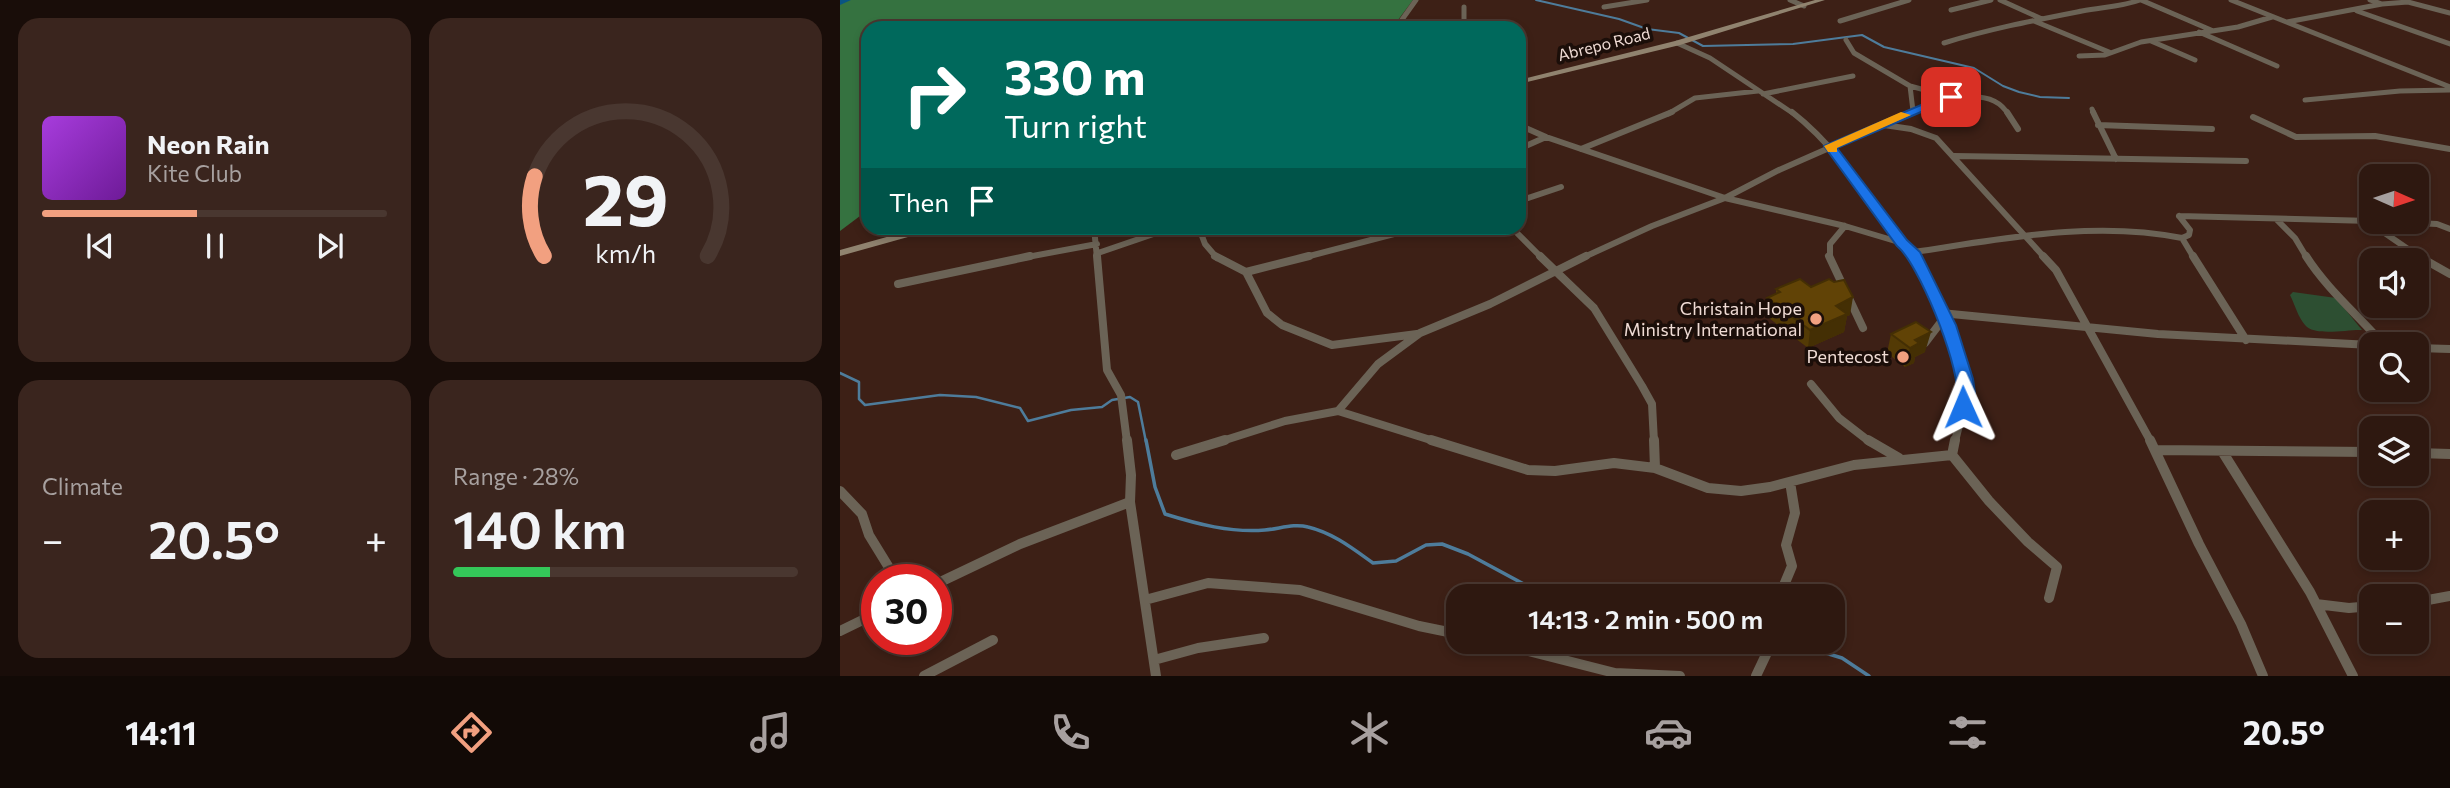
<!DOCTYPE html>
<html lang="en">
<head>
<meta charset="utf-8">
<style>
  body { margin:0; font-family:Commissioner,sans-serif; background:#3a251e; color:#f1f3f6; height:100vh; display:flex; flex-direction:column; font-size:26px; white-space:nowrap }
  * { box-sizing:border-box; margin:0 }
  p { font-size:23px; color:#a7a09f }
  .icon { flex:none; width:38px; height:38px; fill:none; stroke:currentColor; stroke-width:2; stroke-linecap:round; stroke-linejoin:round }
  .map { position:relative; flex:1; overflow:hidden }
  .side { display:flex; flex-direction:column; gap:18px; padding:18px; background:#190d09; width:840px }
  .side>* { flex:none }
  .guide { position:absolute; left:21px; top:21px; width:665px; height:214px; border-radius:21px; box-shadow:0 4px 10px #0003,0 0 0 2px #493730; background:#00695c; color:#fff; overflow:hidden }
  .needle { width:46px; rotate:93deg }
  .fabs { position:absolute; left:1519px; top:164px; display:grid; gap:14px }
  .fabs a { display:grid; place-items:center; width:70px; height:70px; border-radius:14px; background:#2e1810; box-shadow:0 4px 10px #0003,0 0 0 2px #493730; font-size:35px }
  .speed { position:absolute; left:21px; top:564px; display:flex; gap:14px; font-size:35px; font-weight:700; text-align:center }
  .speed>* { display:grid; place-content:center; width:91px; height:91px; border-radius:50%; background:#2e1810; box-shadow:0 4px 10px #0003,0 0 0 2px #493730; line-height:1 }
  .speed .limit { border:10px solid #d22; background:#fff; color:#111 }
  .pin { position:absolute; display:grid; place-items:center; width:60px; height:60px; color:#fff; margin:-30px; border-radius:14px; box-shadow:0 4px 10px #0006 }
  .me { position:absolute; width:77px; margin:-38px; rotate:359deg; stroke-linejoin:round; filter:drop-shadow(0 0 5px #0008) }
  .turn { display:flex; align-items:center; gap:24px; height:147px; padding:0 28px; font-size:32px }
  .turn .icon { width:91px; height:91px; stroke-width:2.5 }
  .turn b { display:block; font-size:49px; line-height:60px }
  .then { display:flex; align-items:center; height:66px; padding:0 28px; background:#0003; gap:14px; font-size:26px }
  .big { font-size:52px; font-weight:600; line-height:1.1 }
  .side .card { flex:1; display:flex; flex-direction:column; justify-content:center; gap:10px; min-width:0; padding:0 24px; border-radius:21px; background:#3a251e }
  .side .dial { align-items:center; gap:0 }
  .dial svg { height:182px; overflow:visible; fill:none; stroke:#493730; stroke-width:7; stroke-linecap:round; text-anchor:middle }
  .dial text { fill:#f1f3f6; stroke:none }
  .song { display:flex; align-items:center; gap:21px }
  .cover { width:84px; height:84px; border-radius:10px; background:linear-gradient(135deg,hsl(280 70% 55%),hsl(280 70% 35%)) }
  .played { height:7px; border-radius:4px; background:linear-gradient(90deg,#f2a080 45%,#493730 45%) }
  .keys { display:flex; justify-content:space-around; direction:ltr }
  .heat { display:flex; justify-content:space-between; align-items:center; font-size:38px; direction:ltr }
  .charge { height:10px; border-radius:5px; background:linear-gradient(90deg,#34c759 28%,#493730 0) }
  .side .tiles { flex:1; display:grid; gap:18px; grid-template-columns:repeat(2,1fr) }
  .trip { position:absolute; left:606px; top:584px; width:399px; height:70px; border-radius:21px; background:#2e1810; box-shadow:0 4px 10px #0003,0 0 0 2px #493730; font-weight:600; line-height:70px; text-align:center }
  .menu { display:flex; height:112px; justify-content:space-around; align-items:center; background:#120a06; color:#a7a09f }
  .menu .icon { width:49px; height:49px }
  .menu .selected { color:#f2a080 }
  .menu b { font-size:32px; color:#f1f3f6 }
  main { display:flex; flex:1; min-height:0 }
  .map>svg:first-child { display:block }
</style>
</head>
<body>
<main>
<section class="side">
<div class="tiles">
<div class="card">
<div class="song"><i class="cover"></i><div><b>Neon Rain</b><p>Kite Club</p></div></div>
<div class="played"></div>
<div class="keys"><svg class="icon" aria-label="previous" viewBox="0 0 24 24"><path d="M18 5L8 12l10 7zM5 5v14"/></svg><svg class="icon" aria-label="pause" viewBox="0 0 24 24"><path d="M8 5v14M16 5v14"/></svg><svg class="icon" aria-label="next" viewBox="0 0 24 24"><path d="M6 5l10 7-10 7zM19 5v14"/></svg></div>
</div>
<div class="card dial"><svg viewBox="0 0 100 80">
<path d="M14 69A42 42 0 1 1 86 69"/>
<path d="M14 69A42 42 0 0 1 10 34" stroke="#f2a080"/>
<text x="50" y="56" font-size="32" font-weight="700">29</text>
<text x="50" y="72" font-size="11">km/h</text>
</svg></div>
<div class="card"><p>Climate</p>
<div class="heat"><a>−</a><b class="big">20.5°</b><a>+</a></div>
</div>
<div class="card"><p>Range · 28%</p><b class="big">140 km</b><div class="charge"></div></div>
</div>
</section>
<div class="map">
<svg width="1610" height="676" viewBox="0 0 1610 676">
  <rect width="100%" height="100%" fill="#3d2016"/>
  <path fill="#2d4f32" d="M1453,292L1496,298L1522,330C1509,329 1474,337 1465,325C1458,317 1455,305 1450,295Z"/>
  <path fill="#357240" d="M0,0H573L552,28H28V210L0,231Z"/>
  <g fill="none" stroke-linecap="round" stroke-linejoin="round">
    <path stroke="#4e7c9b" stroke-width="2" d="M696,0L779,19L807,29L839,33L863,46L953,44L1022,35L1044,47L1134,68L1163,86L1179,92L1200,97L1229,98"/>
    <path stroke="#4e7c9b" stroke-width="2.5" d="M0,373L19,382V399L25,405L100,395L136,397L180,408L188,421L231,410L262,407L272,400L290,397L298,402L306,442"/>
    <path stroke="#4e7c9b" stroke-width="3.5" d="M306,440L315,487L325,514C357,524 391,533 425,530C439,529 454,523 468,527C493,533 512,548 533,563L556,561L586,545L602,544L628,554L695,590L725,597
      M848,597H862
      M869,597L880,593L891,597
      M949,642L1002,658L1029,676"/>
    <path fill="#095483" fill-rule="evenodd" d="M0,0H11L0,5Z"/>
    <path stroke="#6b6356" stroke-width="5" d="M950,0L964,6
      M1160,0L1202,19
      M1301,0L1371,30
      M1391,0L1610,87
      M1542,4L1568,2L1610,13
      M624,7V28
      M764,7L807,0
      M1111,10L1151,0
      M1517,11L1610,44
      M1000,21L1069,0
      M1194,21L1269,52
      M1447,22L1542,4L1530,0
      M556,28L576,0
      M1359,32L1437,66
      M1006,40L1014,53L1070,86L1073,111L1067,114
      M1311,41L1355,60
      M837,43L870,58L954,114
      M1104,43C1149,29 1196,20 1242,11C1262,7 1281,7 1300,0
      M1239,56L1265,55L1301,42L1398,27L1432,17
      M1070,86L1111,97
      M923,94L1013,76
      M1465,100L1560,91L1610,90
      M1252,109L1254,114
      M1073,111C1100,101 1150,83 1168,114
      M828,114L855,98L918,91"/>
    <path stroke="#6b6356" stroke-width="6" d="M952,112C997,147 1028,197 1062,243
      M1167,112L1178,129
      M1253,112L1276,159
      M1413,117L1456,137L1535,136L1610,149
      M679,125L706,137L885,198L1005,226L1062,243L1077,258
      M1044,125L1071,129L1096,138L1205,258
      M1258,125L1372,129
      M679,149L706,137
      M741,149L832,112
      M1114,156L1406,161
      M679,201L721,187
      M1339,216L1531,221
      M1339,216L1350,230L1349,235L1342,238L1354,258
      M1436,219L1455,238L1467,258
      M1554,222L1597,224L1610,229
      M1525,224L1533,225L1581,258
      M254,228L257,258
      M359,228L365,244L377,258
      M672,228L702,258
      M1074,252C1162,239 1253,220 1342,238
      M258,253L331,228
      M182,258L257,244
      M462,258L577,228
      M742,258L812,226L885,198L939,170L1071,112
      M990,258V244L1005,226"/>
    <path stroke="#6b6356" stroke-width="8" d="M257,256L267,370L281,395L287,442
      M375,256L406,272L469,256
      M700,256L754,308L802,386L812,404L814,442
      M989,256L1023,328
      M1076,256C1091,288 1128,360 1126,394C1125,409 1118,426 1115,442
      M1203,256L1216,270L1311,442
      M1353,256L1406,340
      M1466,256C1487,289 1518,315 1544,345
      M1578,256L1610,274
      M406,272L427,313L442,325L492,345L577,334
      M58,284L190,256
      M1101,313L1318,334L1531,345
      M1085,343L1104,318
      M1577,348L1610,349
      M971,384L999,418L1030,442
      M498,411L597,442
      M379,442L445,421L498,411L538,364L580,333L650,304L746,256"/>
    <path stroke="#6b6356" stroke-width="10" d="M287,440L291,475L290,502L316,676
      M591,440L688,470L715,471L774,463L815,468L814,440
      M1028,440L1059,458
      M1310,440L1359,544L1401,624L1423,676
      M1316,450L1531,452
      M1382,451L1470,592L1513,676
      M1577,453L1610,454
      M336,455L385,440
      M1112,455L1149,501L1188,542L1217,567L1209,598
      M815,468L868,488L901,491L930,487L1014,465L1112,455L1115,440
      M0,491L22,514L29,535L56,579
      M96,584L180,544L290,502
      M939,597L952,566L946,545L955,513L950,482
      M305,600L368,583L460,590L579,626L618,634
      M1577,602L1610,596
      M1476,604L1509,608L1531,606
      M0,631L37,613
      M653,642L775,673L840,676
      M314,660L358,648L424,638
      M84,676L153,640
      M916,676L932,642"/>
    <path fill="#90836f" fill-rule="evenodd" d="M975,0H985L840,45L679,84V80L835,41Z
      M79,228H94L93,230L0,256V250Z"/>
  </g>
  <path fill="#533a05" d="M971,287L1010,315L1007,316L1004,332L968,348L925,315L927,298L936,294V289Z
    M1051,334L1085,352L1075,357L1074,363L1065,367L1047,353Z"/>
  <path fill="#442f04" d="M1013,297L1010,315L1007,316L1004,332L968,348L970,330L996,306Z
    M1091,332L1085,352L1075,357L1074,363L1065,367L1070,348L1075,340Z"/>
  <path fill="#614306" stroke="#442f04" stroke-width="2" d="M960,279L971,287L989,279L994,282L1004,280L1013,297L996,306L1007,314L970,330L927,298L940,292L936,289Z
    M1076,322L1091,332L1075,340L1079,343L1070,348L1051,334Z"/>
  <path fill="#1a73e8" stroke="#114b97" stroke-width="2" d="M1107,94L1116,97L997,148L1067,240L1080,252L1116,325L1133,379L1135,393L1129,411L1123,413L1114,407C1115,402 1117,396 1117,391C1117,360 1079,264 1057,246L984,146Z"/>
  <path fill="#f59e0b" d="M1061,112L1071,115L997,148V152H988L984,146Z"/>
  <g fill="#f2a080" stroke="#1b0e09" stroke-width="2.5">
    <circle cx="976" cy="319" r="7"/>
    <circle cx="1063" cy="357" r="7"/>
  </g>
  <g text-anchor="middle" stroke-width="7" stroke-linejoin="round" paint-order="stroke">
    <g font-size="16" fill="#efdbd4" stroke="#1b0e09">
      <text transform="translate(764 44) rotate(-14)" y="6">Abrepo Road</text>
    </g>
    <g font-size="18" fill="#efdbd4" stroke="#1b0e09" text-anchor="end">
      <text x="962" y="315">Christain Hope<tspan x="962" dy="21">Ministry International</tspan></text>
      <text x="1049" y="363">Pentecost</text>
    </g>
  </g>
</svg>
<div class="fabs">
<a><svg class="needle" viewBox="-14 -14 28 28"><path d="M0-13l5 13h-10z" fill="#e53935"/><path d="M0 13l5-13h-10z" fill="#a7a09f"/></svg></a>
<a><svg class="icon" aria-label="sound" viewBox="0 0 24 24"><path d="M4 9h4l5-4v14l-5-4H4zM17 9q2 3 0 6"/></svg></a>
<a><svg class="icon" aria-label="search" viewBox="0 0 24 24"><circle cx="10" cy="10" r="6"/><path d="M15 15l6 6"/></svg></a>
<a><svg class="icon" aria-label="layers" viewBox="0 0 24 24"><path d="M12 4l9 5-9 5-9-5zM3 14l9 5 9-5"/></svg></a>
<a>+</a>
<a>−</a>
</div>
<div class="speed"><div class="limit">30</div></div>
<div class="pin" style="left:1111px;top:97px;background:#d93025"><svg class="icon" aria-label="arrive" viewBox="0 0 24 24"><path d="M6 21V4h12l-3 4 3 4H6"/></svg></div>
<svg class="me" style="left:1123px;top:407px" viewBox="-20 -20 40 40"><path d="M0-17L14 15 0 8-14 15z" fill="#1a73e8" stroke="#fff" stroke-width="4"/></svg>
<div class="trip">14:13 · 2 min · 500 m</div>
<div class="guide">
<div class="turn"><svg class="icon" aria-label="right" viewBox="0 0 24 24"><path d="M7 20v-9h11M14 6l5 5-5 5"/></svg><div><b>330 m</b>Turn right</div></div>
<div class="then">Then<svg class="icon" aria-label="arrive" viewBox="0 0 24 24"><path d="M6 21V4h12l-3 4 3 4H6"/></svg></div>
</div>
</div>
</main>
<nav class="menu">
<b>14:11</b>
<svg class="icon selected" aria-label="directions" viewBox="0 0 24 24"><path d="M12 3l9 9-9 9-9-9zM9 14v-3h6M13 9l2 2-2 2"/></svg>
<svg class="icon" aria-label="music" viewBox="0 0 24 24"><path d="M9 18V5l10-2v13"/><circle cx="6" cy="18" r="3"/><circle cx="16" cy="16" r="3"/></svg>
<svg class="icon" aria-label="phone" viewBox="0 0 24 24"><path d="M5 4h4l2 5-3 2q2 4 5 5l2-3 5 2v4C11 20 4 13 5 4z"/></svg>
<svg class="icon" aria-label="climate" viewBox="0 0 24 24"><path d="M12 3v18M4 7l16 10M4 17L20 7"/></svg>
<svg class="icon" aria-label="car" viewBox="0 0 24 24"><path d="M5 17H2v-5l4-1 3-4h7l3 4 3 1v5h-3M9 17h6M6 11h13"/><circle cx="7" cy="17" r="2"/><circle cx="17" cy="17" r="2"/></svg>
<svg class="icon" aria-label="filters" viewBox="0 0 24 24"><path d="M4 7h16M4 17h16"/><circle cx="9" cy="7" r="2"/><circle cx="15" cy="17" r="2"/></svg>
<b>20.5°</b>
</nav>
</body>
</html>
